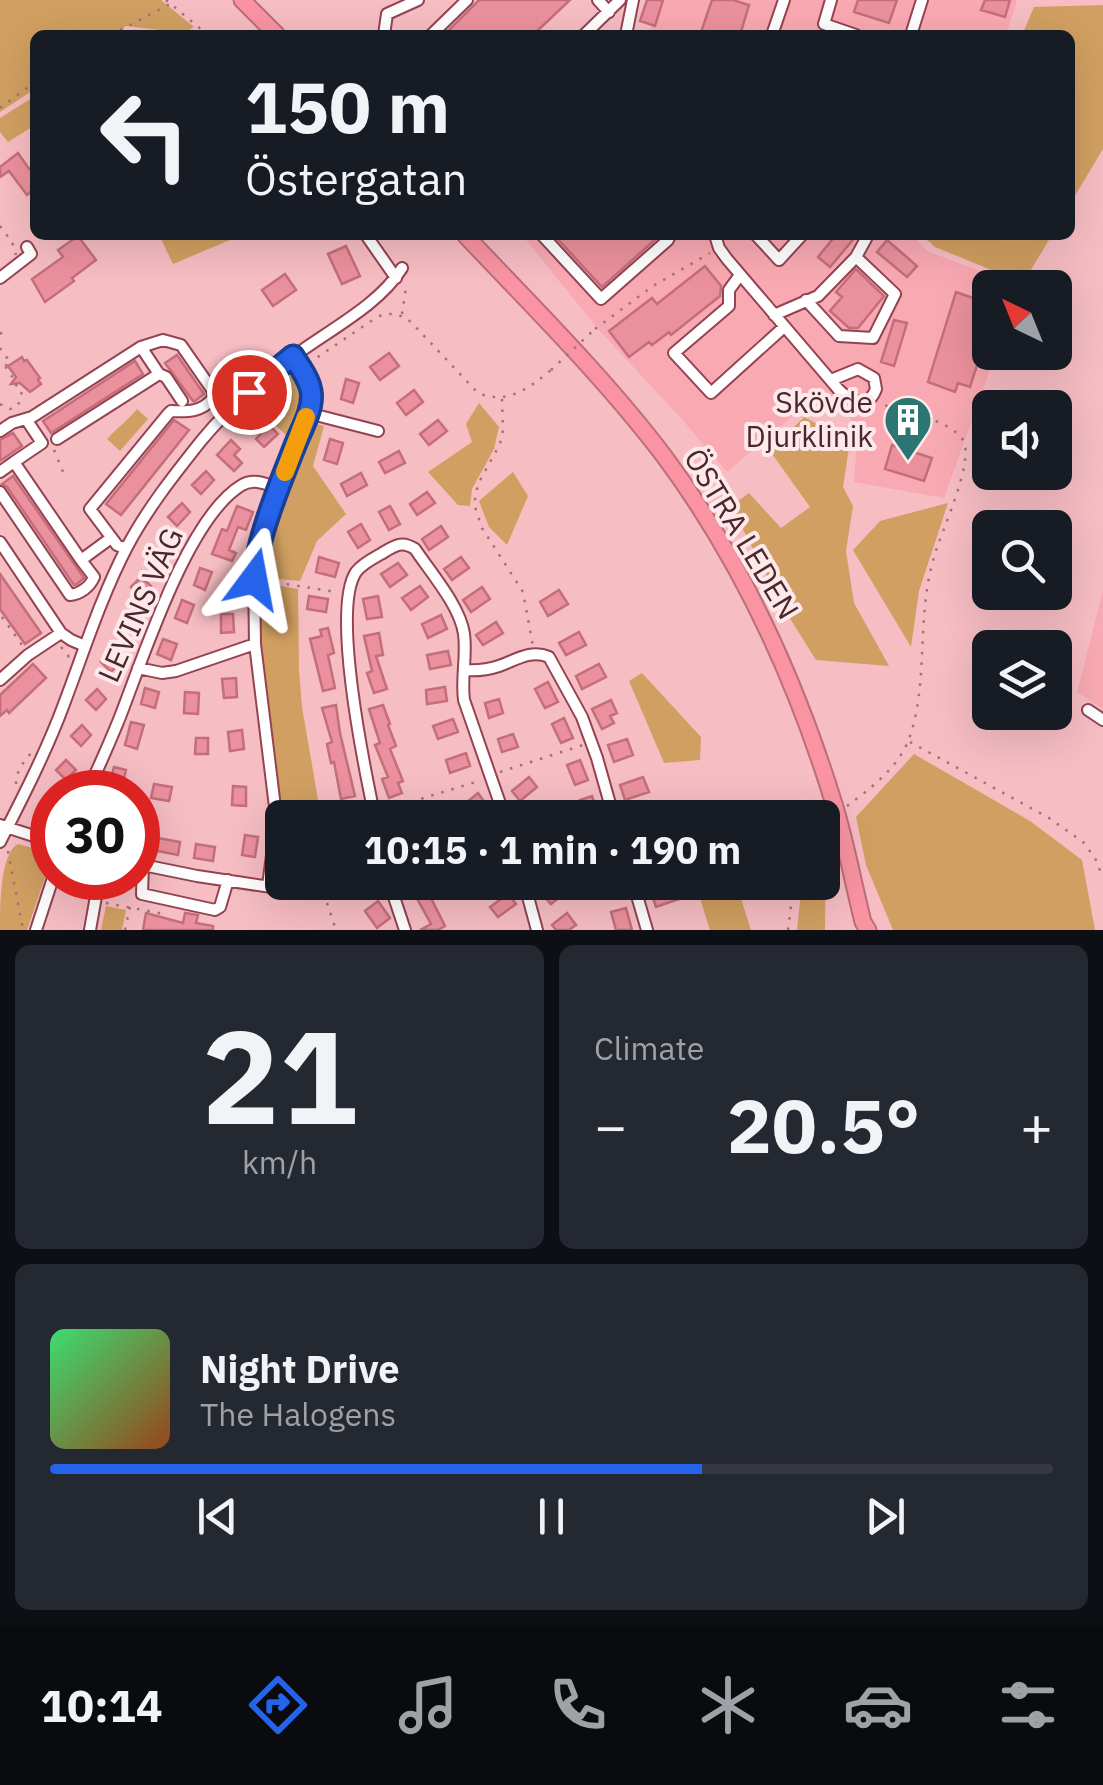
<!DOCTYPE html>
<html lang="en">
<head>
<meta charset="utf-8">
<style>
  body { margin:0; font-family:"IBM Plex Sans",sans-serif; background:#242831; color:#f1f3f6; height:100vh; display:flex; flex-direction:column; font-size:38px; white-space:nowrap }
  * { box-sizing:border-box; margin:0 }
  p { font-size:32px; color:#9ea1a6 }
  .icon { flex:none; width:55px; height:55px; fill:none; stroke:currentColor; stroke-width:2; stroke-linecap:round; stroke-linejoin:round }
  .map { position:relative; height:930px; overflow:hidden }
  .details { display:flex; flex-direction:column; gap:15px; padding:15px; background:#0d0f14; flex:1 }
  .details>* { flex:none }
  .banner { position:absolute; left:30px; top:30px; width:1045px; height:210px; border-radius:15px; box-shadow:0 10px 40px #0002; background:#171b24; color:#f1f3f6; overflow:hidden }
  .needle { width:65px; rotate:317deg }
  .buttons { position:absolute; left:972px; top:270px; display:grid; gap:20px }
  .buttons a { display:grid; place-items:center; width:100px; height:100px; border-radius:15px; background:#171b24; box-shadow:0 10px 40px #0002; font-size:50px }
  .speed { position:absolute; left:30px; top:770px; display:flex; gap:20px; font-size:50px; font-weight:700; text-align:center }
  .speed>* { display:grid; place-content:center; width:130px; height:130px; border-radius:50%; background:#171b24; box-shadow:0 10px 40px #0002; line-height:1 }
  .speed .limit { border:15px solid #d22; background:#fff; color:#111 }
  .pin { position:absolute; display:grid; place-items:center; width:85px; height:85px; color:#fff; margin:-42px; border:5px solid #fff; border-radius:50%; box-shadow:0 2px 10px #0007 }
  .me { position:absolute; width:110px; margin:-55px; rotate:13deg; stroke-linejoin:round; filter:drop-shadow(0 0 8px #0008) }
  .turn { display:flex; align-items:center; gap:35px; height:210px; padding:0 50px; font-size:45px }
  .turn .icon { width:130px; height:130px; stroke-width:2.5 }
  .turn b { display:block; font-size:70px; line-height:85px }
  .big { font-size:75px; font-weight:800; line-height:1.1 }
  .details .card { flex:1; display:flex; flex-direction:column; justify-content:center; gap:15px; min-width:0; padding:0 35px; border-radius:15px; background:#242831 }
  .details .dial { align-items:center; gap:0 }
  .dial b { font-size:130px; line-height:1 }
  .song { display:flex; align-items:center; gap:30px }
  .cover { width:120px; height:120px; border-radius:15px; background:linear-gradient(135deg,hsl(140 70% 55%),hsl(20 70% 35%)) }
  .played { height:10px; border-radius:5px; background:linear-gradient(90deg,#2563eb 65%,#363941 65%) }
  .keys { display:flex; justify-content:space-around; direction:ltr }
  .heat { display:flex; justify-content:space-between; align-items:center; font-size:55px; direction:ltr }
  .details .tiles { flex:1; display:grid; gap:15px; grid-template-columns:1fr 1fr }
  .card:last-child { grid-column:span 2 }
  .trip { position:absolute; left:265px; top:800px; width:575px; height:100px; border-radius:15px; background:#171b24; box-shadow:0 10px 40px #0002; font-weight:800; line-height:100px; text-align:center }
  .tab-bar { display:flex; height:160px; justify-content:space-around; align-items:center; background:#090b0e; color:#9ea1a6 }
  .tab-bar .icon { width:70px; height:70px }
  .tab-bar .selected { color:#2563eb }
  .tab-bar b { font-size:45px; color:#f1f3f6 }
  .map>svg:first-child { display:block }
</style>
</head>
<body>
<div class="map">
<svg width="1103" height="930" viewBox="0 0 1103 930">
  <rect width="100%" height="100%" fill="#f6bdc3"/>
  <path fill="#f9a9b2" d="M661,0H1017L1006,35H648Z
    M522,235H912L927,251L1019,286L990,288V352L996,353L944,498L854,482L858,427L824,389L727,472L680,417L599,330Z
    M1103,591V709L1077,692Z"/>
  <path fill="#d19f61" d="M0,0H161L194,27L184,33L126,26L116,35H35V89L0,112Z
    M1103,5V149L1070,204V35H1022L1034,7Z
    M35,96V125L8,142L0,132V118Z
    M159,235H249L230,240L173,264Z
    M922,235H1052L1023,283L935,247Z
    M291,375C315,392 299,416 290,439L253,403Z
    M479,403L499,427L494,449L472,489L470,506L458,505L428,472L472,442L466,424Z
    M137,409L148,419L120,451L107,439C117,428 127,421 137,409Z
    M804,417L850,441L843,487L853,506L846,551L854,603L889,666L816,660L784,609L731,506L749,493L781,528L810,507L770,451Z
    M317,424L324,426L313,466L346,514L317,541L300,581L258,577L259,568C268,538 291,438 317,424Z
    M513,472L528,496L507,545L489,527L479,501Z
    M948,503L919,591L911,647L853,550L880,521Z
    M258,582L298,589L299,669L302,707L321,817L282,818V880L275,871L279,838L262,674Z
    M642,673L701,737L700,760L664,763L629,681Z
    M914,754L1030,821L1082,860L1095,930H893L866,865L856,817Z
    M823,841L826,843L825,930H797L802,883L822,882Z
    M18,844L48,852L51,857L50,863L27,930H0C0,906 0,853 18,844Z
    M695,883H736L751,930H710Z
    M106,906L126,910L122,930H101Z"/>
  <path fill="#eb919d" stroke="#c46e7b" stroke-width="2.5" d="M479,0H570L533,35H444Z
    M647,0H663L655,26L640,21Z
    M712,0H733L749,5L740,35H700Z
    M858,0H897L889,23L854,12Z
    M985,0H1010L1005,17L981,10Z
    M18,153L29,169L35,164V188L27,195L9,171L0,177V167Z
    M554,235H654L657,238L602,287Z
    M836,235H857L830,267L818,257Z
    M78,236L96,260L72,278L74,281L45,302L32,279L63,257L58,250Z
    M887,240L917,266L907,277L877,252Z
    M346,246L360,276L342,284L328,254Z
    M705,266L721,286L720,296L671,335L669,332L652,345L649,342L629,357L609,331L652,298L657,304Z
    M856,269L884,296L858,328H849L830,311L842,297L836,292Z
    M285,274L296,290L273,306L262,290Z
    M956,292L990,304V325L970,387L958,383L955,392L928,382Z
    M894,320L907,323L894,366L881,362Z
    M389,353L399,366L380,380L370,367Z
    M177,355L204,394L195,401H193L165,363Z
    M22,357L24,361L27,360L40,378L38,380L41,384L30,392L20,383L11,384L16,377L8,366Z
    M135,361L143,374L51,433L43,421Z
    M346,379L359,383L353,403L341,399Z
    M414,390L423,402L406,415L397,403Z
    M174,420L189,430L121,515L106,504Z
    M438,420L447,431L429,445L420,434Z
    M269,425L278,434L264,447L256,439Z
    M13,433L22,446L0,461V440Z
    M330,439L343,443L337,464L324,460Z
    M231,440L240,449L234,455L242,463L234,471L217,455Z
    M892,445L932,458L924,481L885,469Z
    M399,451L405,463L385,473L379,462Z
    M206,471L214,480L201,494L192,485Z
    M361,473L367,485L347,496L341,484Z
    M13,476L84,578L77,584L74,585L7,487L2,484Z
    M427,492L435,503L417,515L410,504Z
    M182,503L190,512L177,526L168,517Z
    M237,506L253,512L246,530L238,527L229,550L236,553L232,561L212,554L222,529L227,531Z
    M390,506L400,524L389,530L379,512Z
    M361,524L370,540L358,548L348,532Z
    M441,526L448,537L429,550L422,539Z
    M319,557L339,563L335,577L316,572Z
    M461,557L469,568L452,580L444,569Z
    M398,563L407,575L390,587L381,574Z
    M200,568L212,572L205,590L194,585Z
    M0,574L41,633L25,644L0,609Z
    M141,577L151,586L141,596L131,587Z
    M420,586L428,597L411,610L402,598Z
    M482,587L490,599L471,612L463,600Z
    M559,590L568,604L548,616L540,602Z
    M309,596L328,599L326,612L307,609Z
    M378,596L382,617L367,619L363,599Z
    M182,600L194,605L187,623L175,618Z
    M221,614H233L234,632L221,633Z
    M441,615L447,629L428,638L422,624Z
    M496,622L503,633L483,645L476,635Z
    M328,628L334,653L328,655L335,688L323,691L310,639L322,636L320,630Z
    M579,632L586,645L566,655L559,643Z
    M379,633L383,655L376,656L387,689L374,693L367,673L372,671L364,636Z
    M163,639L177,644L171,660L157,654Z
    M448,651L451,665L430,669L427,655Z
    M111,652L121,661L111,672L101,662Z
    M33,664L46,678L9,713L7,710L0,716V695Z
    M599,664L606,677L582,689L576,676Z
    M236,678L237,697L224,698L222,679Z
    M548,682L558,702L545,708L535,689Z
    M445,687L447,701L427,704L426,690Z
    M145,688L159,692L155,708L141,704Z
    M97,689L106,699L96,710L86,700Z
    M185,692L199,693L198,714L184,713Z
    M499,699L503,713L489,718L485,703Z
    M611,700L617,713L610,716L614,723L602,729L592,709Z
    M336,705L340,733L355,796L341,799L334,762L331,763L327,744L332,742L322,708Z
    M383,705L390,724L388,725L396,746L390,749L403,781L398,783L402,793L389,798L382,779L388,777L375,745L380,743L369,709Z
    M564,718L573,738L561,743L552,724Z
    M453,719L458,732L438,739L433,726Z
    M131,722L144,725L137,749L125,745Z
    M82,725L91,735L81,746L71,736Z
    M242,730L244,749L230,751L228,732Z
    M513,734L518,747L502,752L498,739Z
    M196,738H208V754H195Z
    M627,739L633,755L614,762L608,745Z
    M466,753L470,766L450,773L446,760Z
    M66,760L76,770L66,780L56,770Z
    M580,760L588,780L575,785L567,765Z
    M114,767L126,770L122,788L109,785Z
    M529,777L537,787L520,801L512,791Z
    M643,777L649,792L625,800L620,785Z
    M154,784L172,787L169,801L151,798Z
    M233,786L246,787V806L232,805Z
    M478,793L485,803L468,816L461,807Z
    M592,796L600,818H586L580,800Z
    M138,821L150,824L147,836L180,842L178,855L138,847Z
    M245,835L258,837L255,857L242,855Z
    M196,844L215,847L213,861L194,858Z
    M558,882H562L569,890L551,904L543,895Z
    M437,883L441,890L430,896L445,926L438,930H420L431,924L415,895Z
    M678,886L682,898L656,907L652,895Z
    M508,894L516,904L498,917L490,907Z
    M378,901L390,918L377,928L365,911Z
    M626,908L632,930H616L611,912Z
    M146,913L183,923L185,913L198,915L196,923L213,926V930H143Z
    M567,913L576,925L569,930H556L552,925Z"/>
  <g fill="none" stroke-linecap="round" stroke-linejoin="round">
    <g stroke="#944351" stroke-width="14">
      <path id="minor" d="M598,0L609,12
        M831,0L824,24L856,35
        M384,35L387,14L418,0
        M431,35L467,0
        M584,35L620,0
        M626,35L633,0
        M772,35L784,0
        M911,35L922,0
        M366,235L396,278
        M542,235L601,299L668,240L670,235
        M715,235L719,248L727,259L838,389C851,402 868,410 876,389L874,378L858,369L831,380
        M756,235L779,260L802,235
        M740,275L729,290V306L674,353L711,393L784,327
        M0,278L31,254L27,247
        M806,300L839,336L873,338L895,294L856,257
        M774,315L818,296L856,257L868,235
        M159,374L166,377L182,401
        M308,413L378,431
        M26,419L42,443L14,462L81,560L111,538
        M0,431L12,423L32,417L141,347L163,340L181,345L213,391V398C202,412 188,412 171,411L168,414L90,509L117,545L126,549
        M57,439L159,374L141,347
        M0,472L14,462
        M0,492L70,595C80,594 90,587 94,577L81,560
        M0,542L61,633L71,640L85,646
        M138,668L162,673L176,671L255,644
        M464,670C476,671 487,670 499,666C516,660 531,649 549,657L582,717L597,758L614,818
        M0,680L28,655L61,633
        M1088,710L1103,720
        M87,792C98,769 108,746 118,722C142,662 187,517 242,485C254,478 266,484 278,488
        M375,818C365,771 331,609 356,572C362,564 372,559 381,554C394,546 401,540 415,549C431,573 460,606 464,634C467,656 461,678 464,700L505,818
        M0,825L52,842
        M0,842C23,797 47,750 64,704C84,651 101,597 127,547C147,509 174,475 201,441C228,408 262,379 297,354C331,329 380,304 402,268
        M138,864L197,876L311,893L353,892L389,882L405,930
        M143,865L142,894L215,910L220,907L228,880
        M524,882L537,930
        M633,882L647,930
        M268,886L275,832V807L255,644L254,573L278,488L308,413L312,397L311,387L293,356
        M36,930L53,878
        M90,930L98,885"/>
    </g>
    <g stroke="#bd6e79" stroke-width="19">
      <path id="highway" d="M242,0L277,35
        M465,235C533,307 604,377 664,456C742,561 796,680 834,804C846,842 853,883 863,922L868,930"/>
    </g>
    <path stroke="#a17378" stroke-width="2.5" stroke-dasharray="2.5 8" stroke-linecap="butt" d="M166,0L208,35
      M111,35L170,4
      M0,108L35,82
      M0,226L12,242L16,255
      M402,314L406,287L405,283
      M595,329L653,286L710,253
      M0,334L4,331
      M0,348L10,362L0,370
      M309,363L377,317C391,312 399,313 411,322L478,393C507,405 528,389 551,370
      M502,399L503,430L500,444L478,484L474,504L482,528L523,592L533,646
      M0,404L10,409L15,408L19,403L22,391L13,382V378L5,366
      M54,450L66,479
      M266,581L337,592
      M2,617L22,645
      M61,647L68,655L69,661
      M910,742L1049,818L1083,842L1095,858L1103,878
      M500,772L583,745
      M16,784C16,771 24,761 32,752
      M847,806C870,789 898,768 909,739C929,684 916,617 934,557C941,532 975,461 963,440C951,420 902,411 880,404
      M381,811L479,781
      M8,851L23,930
      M106,903L164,914
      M327,903L336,930
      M125,930L131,902
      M788,930L794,882"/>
    <use href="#minor" stroke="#fff" stroke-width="10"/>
    <use href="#highway" stroke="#fa94a2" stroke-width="15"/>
    <path stroke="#a17378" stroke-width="2.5" stroke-dasharray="2.5 8" stroke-linecap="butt" d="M551,370L595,329"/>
  </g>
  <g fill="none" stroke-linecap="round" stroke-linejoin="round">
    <g stroke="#184099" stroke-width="25">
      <path id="route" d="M249,392L293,356C300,367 309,379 311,391C314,408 302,428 296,443C281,481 256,540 254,579"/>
    </g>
    <use href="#route" stroke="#2563eb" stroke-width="18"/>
    <path stroke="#f59e0b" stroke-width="18" d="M285,472L306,417"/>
  </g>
  <defs>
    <g id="building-pin" transform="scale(2.5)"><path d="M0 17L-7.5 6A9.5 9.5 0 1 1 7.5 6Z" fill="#2b7572" stroke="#fde9eb"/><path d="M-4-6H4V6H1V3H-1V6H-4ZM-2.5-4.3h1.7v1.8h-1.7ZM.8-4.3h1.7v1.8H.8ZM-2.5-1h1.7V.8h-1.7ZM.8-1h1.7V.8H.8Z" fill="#fff"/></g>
  </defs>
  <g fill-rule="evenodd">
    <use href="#building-pin" x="908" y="420"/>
  </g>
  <g text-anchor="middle" stroke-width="8" stroke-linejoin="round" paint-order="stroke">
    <g font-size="30" fill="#4b272c" stroke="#fde9eb" text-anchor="end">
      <text x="873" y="413">Skövde<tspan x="873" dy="34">Djurklinik</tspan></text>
    </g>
    <g font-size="30" fill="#4b272c" stroke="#fde9eb">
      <text transform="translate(741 534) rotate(59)" y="10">ÖSTRA LEDEN</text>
      <text transform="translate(141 605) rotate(-66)" y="10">LEVINS VÄG</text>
    </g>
  </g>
</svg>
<div class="buttons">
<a><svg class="needle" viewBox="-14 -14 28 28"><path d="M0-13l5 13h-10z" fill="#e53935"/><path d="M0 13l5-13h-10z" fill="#9ea1a6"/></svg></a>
<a><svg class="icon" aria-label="sound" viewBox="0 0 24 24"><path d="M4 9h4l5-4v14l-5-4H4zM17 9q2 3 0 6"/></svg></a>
<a><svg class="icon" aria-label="search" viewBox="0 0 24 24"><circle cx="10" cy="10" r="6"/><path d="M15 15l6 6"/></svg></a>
<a><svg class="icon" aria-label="layers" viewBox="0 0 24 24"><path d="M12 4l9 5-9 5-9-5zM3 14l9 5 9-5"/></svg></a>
</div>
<div class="speed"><div class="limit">30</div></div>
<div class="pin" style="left:249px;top:392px;background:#d93025"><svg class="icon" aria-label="arrive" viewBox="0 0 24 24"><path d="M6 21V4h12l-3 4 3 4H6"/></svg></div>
<svg class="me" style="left:254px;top:579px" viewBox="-20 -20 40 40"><path d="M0-17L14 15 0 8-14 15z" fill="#2563eb" stroke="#fff" stroke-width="4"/></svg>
<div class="trip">10:15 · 1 min · 190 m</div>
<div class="banner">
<div class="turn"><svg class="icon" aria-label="left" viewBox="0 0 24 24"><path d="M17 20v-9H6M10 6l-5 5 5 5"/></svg><div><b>150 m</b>Östergatan</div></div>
</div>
</div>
<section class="details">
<div class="tiles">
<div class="card dial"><b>21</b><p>km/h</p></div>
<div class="card"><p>Climate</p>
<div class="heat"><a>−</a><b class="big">20.5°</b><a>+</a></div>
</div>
<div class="card">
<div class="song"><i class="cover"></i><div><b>Night Drive</b><p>The Halogens</p></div></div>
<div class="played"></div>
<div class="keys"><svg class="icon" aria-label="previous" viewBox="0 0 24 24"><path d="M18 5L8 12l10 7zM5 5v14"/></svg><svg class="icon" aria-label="pause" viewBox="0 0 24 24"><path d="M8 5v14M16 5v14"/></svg><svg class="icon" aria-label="next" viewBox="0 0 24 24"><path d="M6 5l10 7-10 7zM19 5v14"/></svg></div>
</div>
</div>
</section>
<nav class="tab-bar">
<b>10:14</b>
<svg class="icon selected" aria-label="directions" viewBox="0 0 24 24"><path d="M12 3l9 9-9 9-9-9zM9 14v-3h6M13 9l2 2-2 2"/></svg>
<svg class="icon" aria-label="music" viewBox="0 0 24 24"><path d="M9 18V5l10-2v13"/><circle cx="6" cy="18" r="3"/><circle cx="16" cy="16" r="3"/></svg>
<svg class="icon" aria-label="phone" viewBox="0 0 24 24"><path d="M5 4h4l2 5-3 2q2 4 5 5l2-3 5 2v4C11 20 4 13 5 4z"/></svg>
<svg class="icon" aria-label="climate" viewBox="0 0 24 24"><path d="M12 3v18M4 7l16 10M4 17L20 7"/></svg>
<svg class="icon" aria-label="car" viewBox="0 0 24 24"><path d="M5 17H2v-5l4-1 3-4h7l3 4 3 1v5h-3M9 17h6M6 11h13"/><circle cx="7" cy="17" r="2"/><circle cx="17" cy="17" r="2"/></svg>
<svg class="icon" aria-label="filters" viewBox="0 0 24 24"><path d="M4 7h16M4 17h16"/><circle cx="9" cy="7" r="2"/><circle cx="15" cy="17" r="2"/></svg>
</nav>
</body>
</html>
